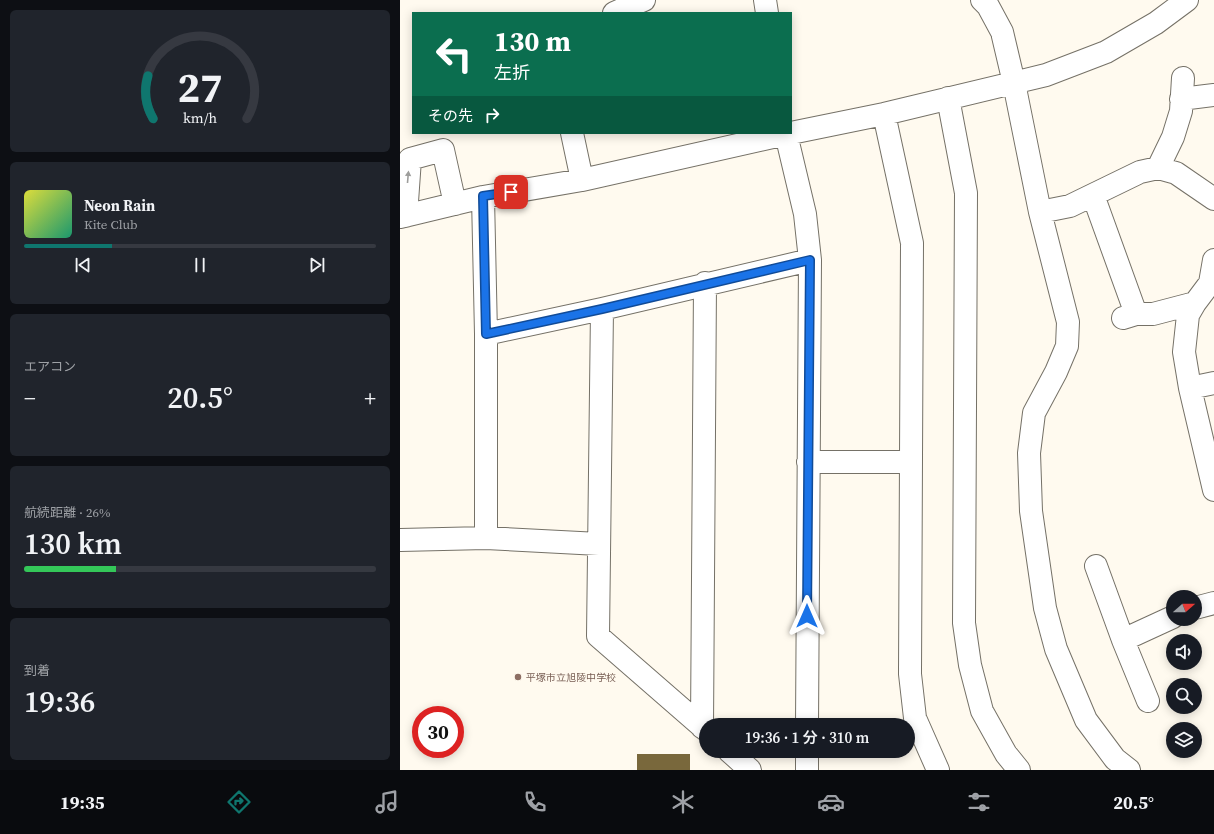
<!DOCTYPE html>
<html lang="ja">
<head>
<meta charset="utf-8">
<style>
  body { margin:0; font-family:"Source Serif 4","Noto Sans JP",serif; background:#20242c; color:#f1f3f6; height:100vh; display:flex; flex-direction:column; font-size:15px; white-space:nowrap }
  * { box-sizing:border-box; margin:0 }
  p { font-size:13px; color:#9ea1a6 }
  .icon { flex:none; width:22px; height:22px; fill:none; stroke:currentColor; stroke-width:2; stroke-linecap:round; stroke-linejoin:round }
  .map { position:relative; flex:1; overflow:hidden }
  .side { display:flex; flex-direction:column; gap:10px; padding:10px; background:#0d0f14; width:400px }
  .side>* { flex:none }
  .hud { position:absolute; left:12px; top:12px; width:380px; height:122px; border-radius:0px; box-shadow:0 2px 10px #0003; background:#0b6e4f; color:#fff; overflow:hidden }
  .needle { width:26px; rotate:69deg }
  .tools { position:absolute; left:766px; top:590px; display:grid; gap:8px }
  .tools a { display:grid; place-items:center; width:36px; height:36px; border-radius:50%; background:#171b24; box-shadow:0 2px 10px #0003; font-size:20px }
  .speed { position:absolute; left:12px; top:706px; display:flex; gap:8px; font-size:20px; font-weight:700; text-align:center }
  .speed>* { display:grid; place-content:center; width:52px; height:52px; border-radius:50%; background:#171b24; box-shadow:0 2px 10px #0003; line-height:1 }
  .speed .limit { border:6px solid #d22; background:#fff; color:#111 }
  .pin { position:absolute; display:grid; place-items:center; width:34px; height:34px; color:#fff; margin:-17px; border-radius:8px; box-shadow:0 2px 6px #0006 }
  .me { position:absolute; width:44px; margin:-22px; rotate:0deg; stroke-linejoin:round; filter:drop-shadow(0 0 3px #0008) }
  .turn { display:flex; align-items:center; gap:14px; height:84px; padding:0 16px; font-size:18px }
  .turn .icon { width:52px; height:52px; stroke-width:2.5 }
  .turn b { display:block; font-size:28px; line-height:34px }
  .then { display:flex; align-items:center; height:38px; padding:0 16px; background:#0003; gap:8px; font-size:15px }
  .big { font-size:30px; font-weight:600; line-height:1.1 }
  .side .card { flex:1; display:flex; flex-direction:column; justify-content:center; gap:6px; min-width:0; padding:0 14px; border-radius:6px; background:#20242c }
  .side .dial { align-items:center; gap:0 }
  .dial svg { height:104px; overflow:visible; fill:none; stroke:#363941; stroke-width:7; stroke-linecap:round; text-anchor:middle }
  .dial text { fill:#f1f3f6; stroke:none }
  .song { display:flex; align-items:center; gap:12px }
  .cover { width:48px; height:48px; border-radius:6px; background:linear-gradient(135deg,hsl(60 70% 55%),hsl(160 70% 35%)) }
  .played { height:4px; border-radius:2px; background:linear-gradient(90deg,#0f766e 25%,#363941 25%) }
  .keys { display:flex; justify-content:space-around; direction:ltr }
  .heat { display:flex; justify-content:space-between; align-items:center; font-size:22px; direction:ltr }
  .charge { height:6px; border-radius:3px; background:linear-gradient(90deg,#34c759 26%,#363941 0) }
  .trip { position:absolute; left:299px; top:718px; width:216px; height:40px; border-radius:20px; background:#171b24; box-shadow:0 2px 10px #0003; font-weight:600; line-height:40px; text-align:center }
  .dock { display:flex; height:64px; justify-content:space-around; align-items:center; background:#090b0e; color:#9ea1a6 }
  .dock .icon { width:28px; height:28px }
  .dock .current { color:#0f766e }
  .dock b { font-size:18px; color:#f1f3f6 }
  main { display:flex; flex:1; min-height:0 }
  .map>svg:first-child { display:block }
</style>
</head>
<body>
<main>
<section class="side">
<div class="card dial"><svg viewBox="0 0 100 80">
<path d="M14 69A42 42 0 1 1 86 69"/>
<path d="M14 69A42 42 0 0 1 10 36" stroke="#0f766e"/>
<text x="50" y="56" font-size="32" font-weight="700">27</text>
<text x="50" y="72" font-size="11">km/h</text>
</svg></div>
<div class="card">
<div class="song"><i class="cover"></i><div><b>Neon Rain</b><p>Kite Club</p></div></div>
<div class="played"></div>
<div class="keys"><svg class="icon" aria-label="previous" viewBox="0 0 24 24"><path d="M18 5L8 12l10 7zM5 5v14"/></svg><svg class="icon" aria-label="pause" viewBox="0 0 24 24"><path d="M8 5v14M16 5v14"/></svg><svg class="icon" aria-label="next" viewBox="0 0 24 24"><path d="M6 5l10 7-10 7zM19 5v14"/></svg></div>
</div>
<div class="card"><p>エアコン</p>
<div class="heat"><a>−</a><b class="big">20.5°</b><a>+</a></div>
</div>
<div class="card"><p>航続距離 · 26%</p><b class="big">130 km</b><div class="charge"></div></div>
<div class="card"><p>到着</p><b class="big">19:36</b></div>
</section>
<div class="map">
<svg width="814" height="770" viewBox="0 0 814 770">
  <rect width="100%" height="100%" fill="#fffaef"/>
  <path fill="#79683c" d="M237,754H290V770H237Z"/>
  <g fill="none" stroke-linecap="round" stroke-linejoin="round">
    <g stroke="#757167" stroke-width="24">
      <path id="minor" d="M365,0L367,13
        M582,0L588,6L602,32L614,83L640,212L668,322L667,346L656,372L634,413L629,453L631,511L645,608L656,649L686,720L715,759L729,770
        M214,13L244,0
        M548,98L566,193L564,623L570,665L582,711L606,754L619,770
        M781,99L814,95
        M484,114L512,243L510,674L515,718L538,770
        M172,133L182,180
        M386,134L405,214L410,260L407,725
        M758,168L773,137L781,111L783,78
        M693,195L736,314
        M83,197L86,334V538
        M640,212L670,206L740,172L758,168L776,173L814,199
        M6,216L10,159L43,150L55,204
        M0,217L83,197L182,180L386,134L484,114L646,75L706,52L756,23L787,0
        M814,260L810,283L795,303L788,315L784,352L790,388L814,490
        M202,309L198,636L306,730
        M723,318L736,314H753L795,303
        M86,334L202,309L410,260
        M790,388L814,383
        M408,462H510
        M0,540L86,538L199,544
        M696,566L723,640L748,701
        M795,608L814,603
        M723,640L773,617
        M302,727L305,283
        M329,751L350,770
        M407,770V751"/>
    </g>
    <use href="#minor" stroke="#fff" stroke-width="22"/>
  </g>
  <defs><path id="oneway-solid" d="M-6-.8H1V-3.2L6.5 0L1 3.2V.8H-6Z"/></defs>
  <use fill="#9e9e9c" href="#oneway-solid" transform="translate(8 177) rotate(-85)"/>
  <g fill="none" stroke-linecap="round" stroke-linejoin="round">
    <g stroke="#114b97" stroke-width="10">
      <path id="route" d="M111,192L83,196L86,334L202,309L410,260L407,616"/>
    </g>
    <use href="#route" stroke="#1a73e8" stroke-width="7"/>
  </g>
  <circle fill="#8d6e63" stroke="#fffaef" stroke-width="1.5" cx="118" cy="677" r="4"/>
  <g text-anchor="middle" stroke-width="4" stroke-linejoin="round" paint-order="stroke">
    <g font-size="10" fill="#785e54" stroke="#fffaef" text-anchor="start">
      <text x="126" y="681">平塚市立旭陵中学校</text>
    </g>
  </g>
</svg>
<div class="tools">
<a><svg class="needle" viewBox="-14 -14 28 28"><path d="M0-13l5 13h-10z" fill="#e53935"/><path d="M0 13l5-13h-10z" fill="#9ea1a6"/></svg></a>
<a><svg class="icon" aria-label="sound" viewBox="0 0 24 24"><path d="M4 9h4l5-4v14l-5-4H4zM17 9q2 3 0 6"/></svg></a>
<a><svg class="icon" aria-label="search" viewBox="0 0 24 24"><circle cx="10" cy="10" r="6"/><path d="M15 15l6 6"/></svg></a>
<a><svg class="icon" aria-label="layers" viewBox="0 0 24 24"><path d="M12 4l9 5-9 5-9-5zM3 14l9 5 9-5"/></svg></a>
</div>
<div class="speed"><div class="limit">30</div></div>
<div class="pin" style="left:111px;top:192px;background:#d93025"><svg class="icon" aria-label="arrive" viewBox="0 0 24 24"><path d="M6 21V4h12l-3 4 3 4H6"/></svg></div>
<svg class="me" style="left:407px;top:616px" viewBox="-20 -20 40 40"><path d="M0-17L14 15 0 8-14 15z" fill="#1a73e8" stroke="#fff" stroke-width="4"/></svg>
<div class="trip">19:36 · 1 分 · 310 m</div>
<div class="hud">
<div class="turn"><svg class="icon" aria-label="left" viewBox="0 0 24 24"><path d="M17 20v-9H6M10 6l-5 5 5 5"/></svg><div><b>130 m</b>左折</div></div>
<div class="then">その先<svg class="icon" aria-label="right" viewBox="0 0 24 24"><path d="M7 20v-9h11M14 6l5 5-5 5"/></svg></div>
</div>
</div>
</main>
<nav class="dock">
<b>19:35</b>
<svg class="icon current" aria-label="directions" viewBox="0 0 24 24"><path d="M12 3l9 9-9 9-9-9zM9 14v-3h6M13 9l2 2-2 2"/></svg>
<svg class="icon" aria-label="music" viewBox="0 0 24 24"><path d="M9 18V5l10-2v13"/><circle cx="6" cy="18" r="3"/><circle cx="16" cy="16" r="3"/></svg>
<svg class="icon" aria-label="phone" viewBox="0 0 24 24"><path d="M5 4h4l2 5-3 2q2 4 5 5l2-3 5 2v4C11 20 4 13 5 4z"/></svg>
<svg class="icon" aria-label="climate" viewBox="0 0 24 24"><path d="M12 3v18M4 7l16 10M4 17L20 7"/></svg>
<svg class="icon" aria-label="car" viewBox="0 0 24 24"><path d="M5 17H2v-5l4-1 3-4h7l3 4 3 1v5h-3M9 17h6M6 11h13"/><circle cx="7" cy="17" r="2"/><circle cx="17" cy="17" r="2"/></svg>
<svg class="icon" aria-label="filters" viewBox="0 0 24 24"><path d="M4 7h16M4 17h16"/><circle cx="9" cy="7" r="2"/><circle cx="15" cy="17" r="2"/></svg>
<b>20.5°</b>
</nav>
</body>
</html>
